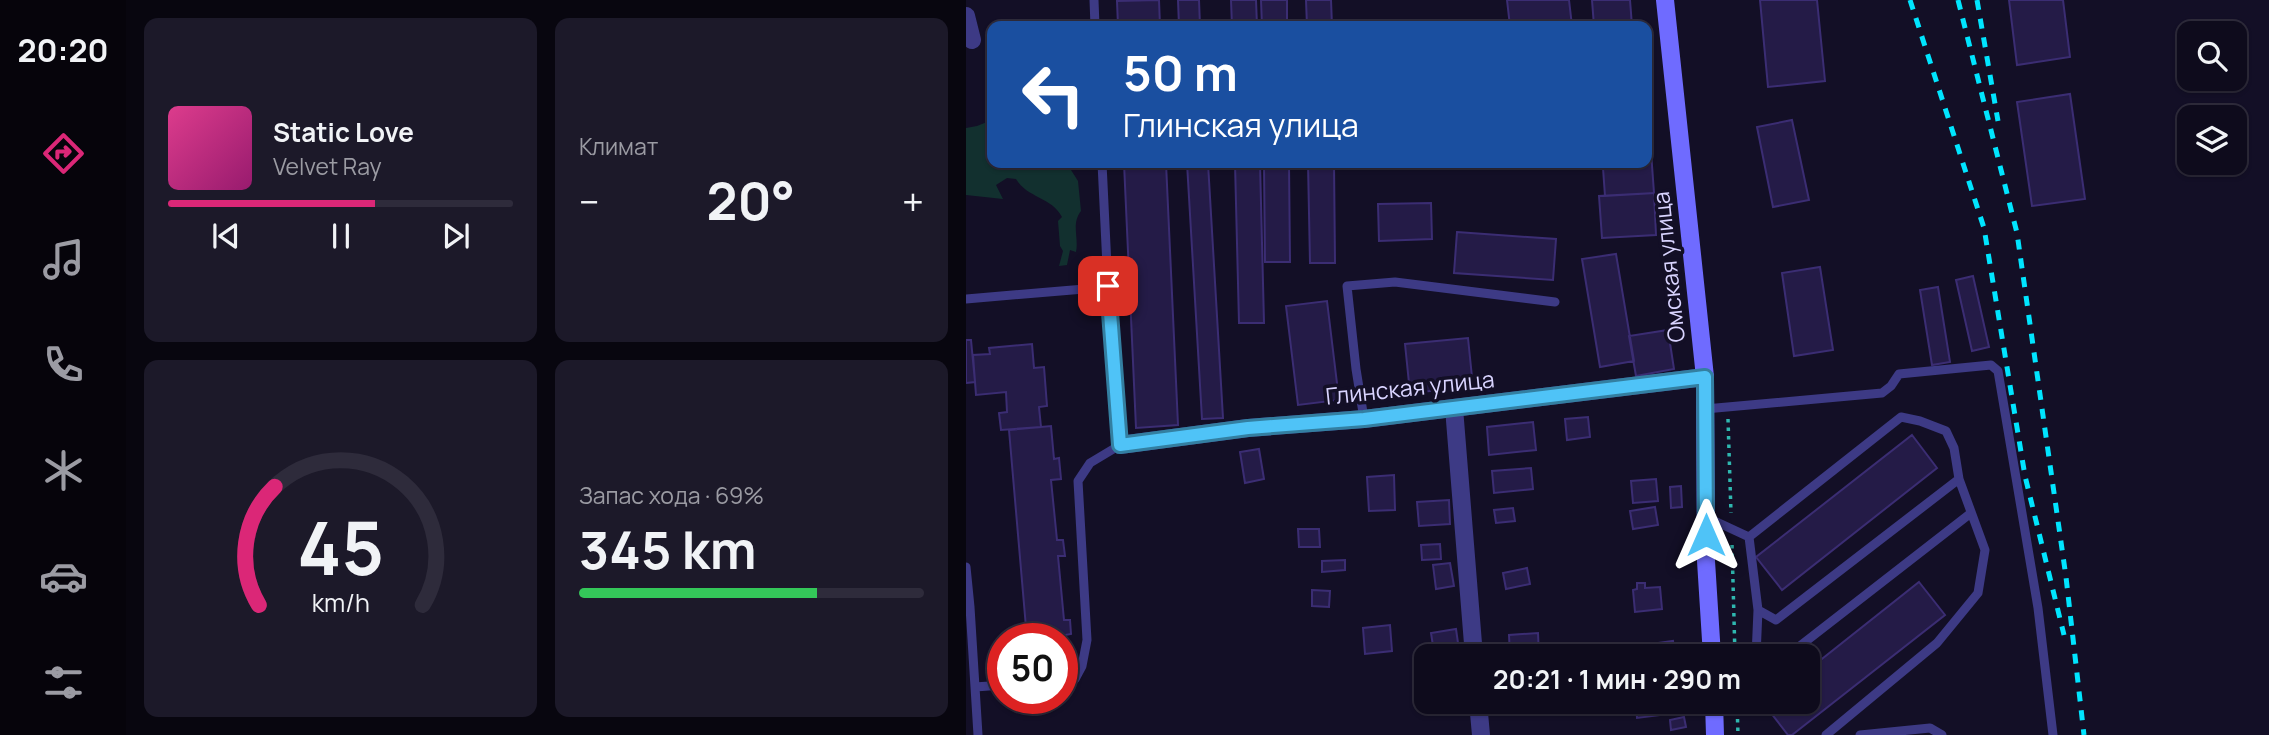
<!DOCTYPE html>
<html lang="ru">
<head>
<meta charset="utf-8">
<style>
  body { margin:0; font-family:Manrope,sans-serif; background:#1c1929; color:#f1f3f6; height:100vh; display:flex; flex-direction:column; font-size:26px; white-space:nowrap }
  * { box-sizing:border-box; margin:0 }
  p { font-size:23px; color:#9b9ba3 }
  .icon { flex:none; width:38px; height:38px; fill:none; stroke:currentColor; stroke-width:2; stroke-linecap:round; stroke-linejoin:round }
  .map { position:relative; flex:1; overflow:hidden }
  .sheet { display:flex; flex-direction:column; gap:18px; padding:18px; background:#08060f; width:840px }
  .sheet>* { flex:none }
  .top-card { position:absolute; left:21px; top:21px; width:665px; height:147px; border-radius:14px; box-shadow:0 2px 5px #0004,0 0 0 2px #2e2b3b; background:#1a4fa0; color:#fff; overflow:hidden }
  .controls { position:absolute; left:1211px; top:21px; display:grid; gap:14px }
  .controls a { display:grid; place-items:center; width:70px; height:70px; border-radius:14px; background:#0e0b1c; box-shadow:0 2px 5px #0004,0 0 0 2px #2e2b3b; font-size:35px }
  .speed { position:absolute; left:21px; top:623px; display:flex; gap:14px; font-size:35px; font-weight:700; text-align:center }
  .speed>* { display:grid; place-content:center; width:91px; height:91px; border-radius:50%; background:#0e0b1c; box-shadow:0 2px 5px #0004,0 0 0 2px #2e2b3b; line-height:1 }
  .speed .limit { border:10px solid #d22; background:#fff; color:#111 }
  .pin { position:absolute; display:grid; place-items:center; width:60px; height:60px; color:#fff; margin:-30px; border-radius:14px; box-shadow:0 4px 10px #0006 }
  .me { position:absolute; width:77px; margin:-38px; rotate:0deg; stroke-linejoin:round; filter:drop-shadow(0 0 5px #0008) }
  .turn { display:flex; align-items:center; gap:24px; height:147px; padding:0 21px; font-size:32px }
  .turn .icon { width:91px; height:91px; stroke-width:2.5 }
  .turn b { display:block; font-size:49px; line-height:60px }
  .big { font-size:52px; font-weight:700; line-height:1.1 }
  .sheet .tile { flex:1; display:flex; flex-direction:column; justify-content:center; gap:10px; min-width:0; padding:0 24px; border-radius:14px; background:#1c1929 }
  .sheet .dial { align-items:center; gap:0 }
  .dial svg { height:182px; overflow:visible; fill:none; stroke:#2e2b3b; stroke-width:7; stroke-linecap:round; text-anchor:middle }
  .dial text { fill:#f1f3f6; stroke:none }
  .song { display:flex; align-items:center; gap:21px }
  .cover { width:84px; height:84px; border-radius:10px; background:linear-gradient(135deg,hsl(330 70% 55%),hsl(320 70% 35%)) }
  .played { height:7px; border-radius:4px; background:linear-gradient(90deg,#db2777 60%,#2e2b3b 60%) }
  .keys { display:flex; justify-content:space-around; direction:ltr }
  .heat { display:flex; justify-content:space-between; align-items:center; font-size:38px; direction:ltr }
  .charge { height:10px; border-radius:5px; background:linear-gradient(90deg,#34c759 69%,#2e2b3b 0) }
  .sheet .tiles { flex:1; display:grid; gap:18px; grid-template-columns:repeat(2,1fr) }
  .trip { position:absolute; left:448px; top:644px; width:406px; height:70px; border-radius:14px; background:#0e0b1c; box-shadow:0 2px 5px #0004,0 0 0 2px #2e2b3b; font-weight:700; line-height:70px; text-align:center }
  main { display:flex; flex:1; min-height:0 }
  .tabs { display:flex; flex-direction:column; width:126px; justify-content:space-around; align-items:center; background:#06040b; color:#9b9ba3 }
  .tabs .icon { width:49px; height:49px }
  .tabs .current { color:#db2777 }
  .tabs b { font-size:32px; color:#f1f3f6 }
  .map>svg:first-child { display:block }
</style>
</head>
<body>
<main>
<nav class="tabs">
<b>20:20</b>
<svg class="icon current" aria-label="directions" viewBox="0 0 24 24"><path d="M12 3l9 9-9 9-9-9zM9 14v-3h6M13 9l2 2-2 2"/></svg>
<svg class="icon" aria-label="music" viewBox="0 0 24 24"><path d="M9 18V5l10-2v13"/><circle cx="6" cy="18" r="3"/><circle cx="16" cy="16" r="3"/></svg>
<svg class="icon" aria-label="phone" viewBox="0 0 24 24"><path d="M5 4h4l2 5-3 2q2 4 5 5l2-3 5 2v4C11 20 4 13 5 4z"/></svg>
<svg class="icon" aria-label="climate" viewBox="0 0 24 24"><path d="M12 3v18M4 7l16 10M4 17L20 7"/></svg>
<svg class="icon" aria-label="car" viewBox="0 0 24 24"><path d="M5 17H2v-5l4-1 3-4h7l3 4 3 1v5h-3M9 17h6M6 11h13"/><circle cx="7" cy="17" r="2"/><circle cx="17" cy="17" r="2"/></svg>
<svg class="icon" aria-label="filters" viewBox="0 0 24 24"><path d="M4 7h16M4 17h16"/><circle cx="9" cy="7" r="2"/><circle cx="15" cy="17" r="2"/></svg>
</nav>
<section class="sheet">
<div class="tiles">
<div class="tile">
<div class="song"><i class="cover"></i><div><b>Static Love</b><p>Velvet Ray</p></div></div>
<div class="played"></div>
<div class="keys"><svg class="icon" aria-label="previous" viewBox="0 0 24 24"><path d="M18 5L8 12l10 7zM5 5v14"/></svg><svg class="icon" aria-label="pause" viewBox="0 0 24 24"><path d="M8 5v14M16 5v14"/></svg><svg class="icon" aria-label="next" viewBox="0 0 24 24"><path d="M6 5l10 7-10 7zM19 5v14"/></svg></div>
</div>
<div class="tile"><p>Климат</p>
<div class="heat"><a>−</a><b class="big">20°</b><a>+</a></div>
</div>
<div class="tile dial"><svg viewBox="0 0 100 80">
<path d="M14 69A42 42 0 1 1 86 69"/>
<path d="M14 69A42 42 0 0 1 21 17" stroke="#db2777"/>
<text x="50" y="56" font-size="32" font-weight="700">45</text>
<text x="50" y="72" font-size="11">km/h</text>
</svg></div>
<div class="tile"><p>Запас хода · 69%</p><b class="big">345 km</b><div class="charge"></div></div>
</div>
</section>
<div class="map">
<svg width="1303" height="735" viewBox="0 0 1303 735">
  <rect width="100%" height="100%" fill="#130f26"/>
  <path fill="#12302f" d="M26,120V163H106L105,170L112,181L115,211C105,224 113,237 110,252L104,250L101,265L93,266L97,251L94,246L92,221L96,217C86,197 61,198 50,179L41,178L30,185L37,199L0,195V128L11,126Z"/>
  <path fill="#241b47" stroke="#3b2d73" stroke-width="2" d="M193,0L194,26H152L151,1Z
    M212,0H233L234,26H213Z
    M265,0H290L291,26H266Z
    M295,0H321V26H296Z
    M340,0H365L366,26H341Z
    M541,0H603L606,26H544Z
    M626,0H664L666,26H628Z
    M794,0H851L859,81L802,87Z
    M1043,0H1097L1104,57L1051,65Z
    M1104,94L1119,199L1066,206L1051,102Z
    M681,110H682L688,193L639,196L637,168L651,167V163H681Z
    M826,120L843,200L807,207L791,127Z
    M158,163H200L212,425L170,428Z
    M221,163H242L257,418L236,419Z
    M269,163H294L298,323H273Z
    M298,163H323L324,262H299Z
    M342,163H368L369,263H344Z
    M688,193L690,235L636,238L633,196Z
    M465,203L466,239L413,241L412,204Z
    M491,232L590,239L587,280L488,273Z
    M650,254L668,361L634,367L616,259Z
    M854,267L867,350L828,356L816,273Z
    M1007,276L1023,347L1006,351L990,280Z
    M972,287L984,362L966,365L954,290Z
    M361,301L373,400L332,405L320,306Z
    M702,330L708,369L670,376L663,336Z
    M502,338L507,387L444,393L439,344Z
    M0,340H5L9,382L0,383Z
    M66,344L68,368L78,367L81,406L73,407L75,427L35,430L33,413L41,412L40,392L10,395L7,355L24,354L23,348Z
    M622,417L624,437L601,440L599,419Z
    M567,422L570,450L523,455L521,427Z
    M85,426L88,459L93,458L95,479L85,480L91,540H97L99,556H92L98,620H104L105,634L99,635L102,665H96V639H61L43,430Z
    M946,435L971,468L816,590L790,557Z
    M293,449L298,479L279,483L274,452Z
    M565,468L567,489L528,493L526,471Z
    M428,475L429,510L403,511L401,477Z
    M690,479L692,501L667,503L665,481Z
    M715,486L716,507L705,508L704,487Z
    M483,500L484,524L453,526L451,502Z
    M689,507L692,525L667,529L664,511Z
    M547,508L549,521L530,523L528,510Z
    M332,529H353L354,547H333Z
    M474,544L475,559L456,560L455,545Z
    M379,560V570L356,572V561Z
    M484,563L488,586L470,589L467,565Z
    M561,568L564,584L540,589L537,573Z
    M953,582L979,615L826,735H822L798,704L801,702H842V670Z
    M671,583H679V588L694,587L696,609L669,612L667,590L671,589Z
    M346,590L364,591L363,607L346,606Z
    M424,625L426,651L399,654L397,628Z
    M490,629L492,643L467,646L465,633Z
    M572,633L573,656H544L543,635Z
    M707,641L709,656H671L670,646Z
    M547,702H575L576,708L548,712Z
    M698,702H709L711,713L671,718L670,705Z
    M718,717L720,727L705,730L704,720Z"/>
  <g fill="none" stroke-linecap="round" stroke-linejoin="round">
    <path stroke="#2fb8b0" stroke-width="3.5" stroke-dasharray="3.5 5" stroke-linecap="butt" d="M762,419L765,513
      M766,545L769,656
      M771,702L772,735"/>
    <path stroke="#3d3a85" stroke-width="9" d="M128,0L129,26
      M136,163L142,287
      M0,299L142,287L154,445L124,463L112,481L121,640L116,666L109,679L96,680
      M739,409L916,393L925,386L933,374L1025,365L1032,371L1072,608L1087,735
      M398,419L390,369L381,286L429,282L589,302
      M740,517L783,537L935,417L954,421L980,431L988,448L993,479L810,620L792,610L783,537
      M0,567L4,607L0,608
      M4,607L9,687
      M790,656L792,610
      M821,656L1005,513
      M12,735L9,687L37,685
      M860,735L971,643L1012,593L1019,550L993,479
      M894,735L964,728L976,735"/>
    <path stroke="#3d3a85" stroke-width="18" d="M0,16L6,40
      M488,408L508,656
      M154,445L282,428L398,419L739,377
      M512,702L515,735"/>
    <path stroke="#6f6bff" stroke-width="18" d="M699,0L739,377L740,561L746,656
      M748,702L749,735"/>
    <path stroke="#00e5ff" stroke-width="5" stroke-dasharray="10 9" stroke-linecap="butt" d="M944,0L1018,228L1059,476L1098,635
      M992,0L1051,233L1100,577L1118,735
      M1011,0L1032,121"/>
  </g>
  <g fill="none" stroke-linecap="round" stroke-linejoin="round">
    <g stroke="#337fa1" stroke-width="18">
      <path id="route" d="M142,286L154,445L282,428L398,419L739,377L740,535"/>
    </g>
    <use href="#route" stroke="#4fc3f7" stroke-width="12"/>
  </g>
  <g text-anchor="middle" stroke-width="7" stroke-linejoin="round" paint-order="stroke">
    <g font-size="23" fill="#d9d4ff" stroke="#130f26">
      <text transform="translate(703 267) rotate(-96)" y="8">Омская улица</text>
      <text transform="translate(444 388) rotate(-6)" y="8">Глинская улица</text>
    </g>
  </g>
</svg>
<div class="controls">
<a><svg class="icon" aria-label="search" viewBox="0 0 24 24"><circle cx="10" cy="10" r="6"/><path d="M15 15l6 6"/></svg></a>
<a><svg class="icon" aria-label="layers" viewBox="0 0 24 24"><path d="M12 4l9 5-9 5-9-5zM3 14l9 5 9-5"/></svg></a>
</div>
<div class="speed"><div class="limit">50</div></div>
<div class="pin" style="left:142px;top:286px;background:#d93025"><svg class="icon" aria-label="arrive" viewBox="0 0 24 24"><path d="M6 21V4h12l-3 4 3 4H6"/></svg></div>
<svg class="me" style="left:740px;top:535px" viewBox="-20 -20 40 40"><path d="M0-17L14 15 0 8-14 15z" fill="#4fc3f7" stroke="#fff" stroke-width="4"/></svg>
<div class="trip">20:21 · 1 мин · 290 m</div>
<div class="top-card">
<div class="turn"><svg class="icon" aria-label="left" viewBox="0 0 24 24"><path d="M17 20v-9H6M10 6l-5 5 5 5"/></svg><div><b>50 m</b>Глинская улица</div></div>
</div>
</div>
</main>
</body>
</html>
